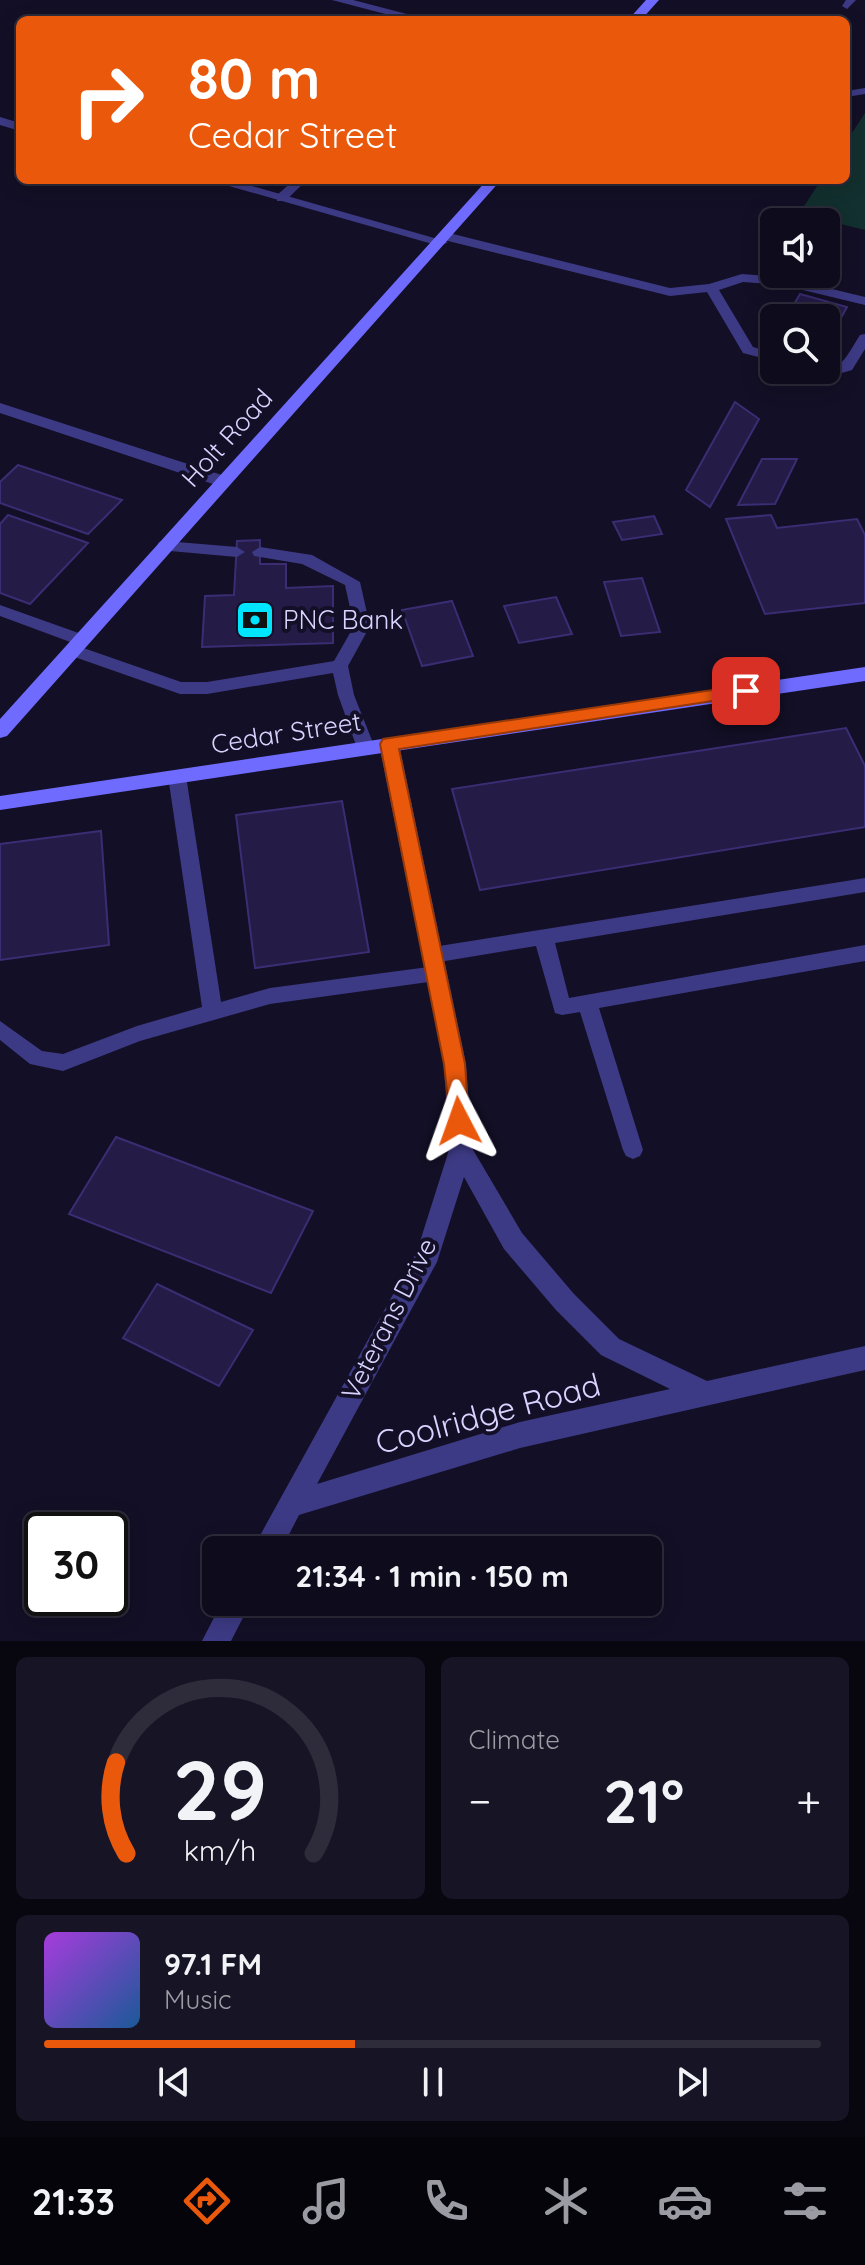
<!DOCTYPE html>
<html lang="en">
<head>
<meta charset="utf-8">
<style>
  body { margin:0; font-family:Quicksand,sans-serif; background:#171425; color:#f1f3f6; height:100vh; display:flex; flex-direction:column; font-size:30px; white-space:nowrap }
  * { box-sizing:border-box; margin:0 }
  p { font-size:26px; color:#9b9ba3 }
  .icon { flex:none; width:44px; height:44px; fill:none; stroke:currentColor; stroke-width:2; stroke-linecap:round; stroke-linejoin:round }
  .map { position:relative; height:1641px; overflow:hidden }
  .drawer { display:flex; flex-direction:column; gap:16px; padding:16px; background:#08060f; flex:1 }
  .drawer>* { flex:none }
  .banner { position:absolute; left:16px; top:16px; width:834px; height:168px; border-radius:12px; box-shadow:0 4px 20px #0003,0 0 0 2px #2e2b3b; background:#ea580c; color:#fff; overflow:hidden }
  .fabs { position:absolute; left:760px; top:208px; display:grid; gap:16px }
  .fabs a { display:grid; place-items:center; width:80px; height:80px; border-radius:12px; background:#0e0b1c; box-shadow:0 4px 20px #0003,0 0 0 2px #2e2b3b; font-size:40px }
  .speed { position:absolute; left:24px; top:1512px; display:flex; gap:16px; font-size:40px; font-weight:700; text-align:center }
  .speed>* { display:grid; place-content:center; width:104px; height:104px; border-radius:50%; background:#0e0b1c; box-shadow:0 4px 20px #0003,0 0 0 2px #2e2b3b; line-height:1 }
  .speed .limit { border:4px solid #111; border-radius:12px; background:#fff; color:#111 }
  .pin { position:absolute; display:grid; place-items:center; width:68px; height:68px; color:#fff; margin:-34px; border-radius:16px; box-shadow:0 4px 12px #0006 }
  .me { position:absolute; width:88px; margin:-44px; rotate:356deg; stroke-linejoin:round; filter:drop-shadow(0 0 6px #0008) }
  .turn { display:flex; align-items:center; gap:28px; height:168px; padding:0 40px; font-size:36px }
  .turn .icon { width:104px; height:104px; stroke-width:2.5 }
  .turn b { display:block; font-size:56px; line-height:68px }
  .big { font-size:60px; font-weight:700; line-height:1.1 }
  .drawer .tile { flex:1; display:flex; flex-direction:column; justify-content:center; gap:12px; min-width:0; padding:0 28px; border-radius:12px; background:#171425 }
  .drawer .dial { align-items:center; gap:0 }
  .dial svg { height:208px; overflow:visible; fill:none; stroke:#2e2b3b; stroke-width:7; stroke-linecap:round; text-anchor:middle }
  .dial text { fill:#f1f3f6; stroke:none }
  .song { display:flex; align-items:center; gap:24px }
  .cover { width:96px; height:96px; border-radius:12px; background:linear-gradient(135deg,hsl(280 70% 55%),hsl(210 70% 35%)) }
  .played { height:8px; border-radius:4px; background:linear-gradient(90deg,#ea580c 40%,#2e2b3b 40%) }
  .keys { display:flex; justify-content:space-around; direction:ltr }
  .heat { display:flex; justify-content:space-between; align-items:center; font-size:44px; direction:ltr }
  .drawer .tiles { flex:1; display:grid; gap:16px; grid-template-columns:1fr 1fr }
  .tile:last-child { grid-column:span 2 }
  .trip { position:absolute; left:202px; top:1536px; width:460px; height:80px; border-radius:12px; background:#0e0b1c; box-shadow:0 4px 20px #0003,0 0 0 2px #2e2b3b; font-weight:700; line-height:80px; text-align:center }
  .tab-bar { display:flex; height:128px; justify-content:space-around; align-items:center; background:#06040b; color:#9b9ba3 }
  .tab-bar .icon { width:56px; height:56px }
  .tab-bar .active { color:#ea580c }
  .tab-bar b { font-size:36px; color:#f1f3f6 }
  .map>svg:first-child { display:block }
</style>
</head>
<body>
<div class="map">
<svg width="865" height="1641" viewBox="0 0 865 1641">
  <rect width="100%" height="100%" fill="#130f26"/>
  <path fill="#12302f" d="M865,113V230L799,214L821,180H846V142Z"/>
  <path fill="#241b47" stroke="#3b2d73" stroke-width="2" d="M800,294L847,307L838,323L790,311Z
    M735,402L759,419L710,507L686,490Z
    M762,459H797L775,504L738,505Z
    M18,465L122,500L88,534L0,503V482Z
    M8,515L88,543L30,604L0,593V524Z
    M771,515L777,528L857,519L865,535V603L765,614L726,519Z
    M654,516L662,534L622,540L613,522Z
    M260,540V564H286V588L333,586V643L202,647L205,596L234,595L237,541Z
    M642,578L660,632L621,636L604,582Z
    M556,597L572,634L519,643L504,606Z
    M452,601L473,656L422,666L402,610Z
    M846,728L865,766V827L480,890L452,789Z
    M342,801L369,952L255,968L236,815Z
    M101,831L109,945L0,960V844Z
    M116,1137L313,1211L271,1293L69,1214Z
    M157,1284L253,1330L219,1386L123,1338Z"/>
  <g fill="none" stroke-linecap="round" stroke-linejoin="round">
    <path fill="#3d3a85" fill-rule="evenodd" d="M846,0H856L847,9L842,6Z
      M865,88V94L846,97V91Z
      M294,180H307L285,201H277V195Z
      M445,232L670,288L709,284L742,274L782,277L865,297V305L782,285L743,282L719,290L753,347L774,353V361L743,353L707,292L670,296L440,239L439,236Z
      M865,334V349L852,370L828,377L812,373L810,370C843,370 843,362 860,335Z
      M165,541L237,547L245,552L237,557L159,550L157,546L159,542Z
      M260,547L312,555L360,582L370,626L348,666L354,695L375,748L372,752H360L357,748L338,695L333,673L207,694H180L66,654L64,650L72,644L181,682H207L334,661L354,626L345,585L302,564L254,556L252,552Z
      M0,605L87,636L89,640L81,646L0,616Z
      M177,770L186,776L221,1002L270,988L436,966L443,968L446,974L443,980L270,1004L140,1041L63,1071L30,1064L0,1040V1021L42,1051L63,1054L137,1026L202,1007L168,776Z
      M865,878V892L555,943L569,998L865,945V961L599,1008L643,1150L640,1156L633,1159L626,1156L623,1150L580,1012L562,1015L555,1013L536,946L433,963L426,960L423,955L426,950L433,947Z"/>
    <path fill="#3d3a85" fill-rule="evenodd" d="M332,0H353L430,20H408Z
      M0,117L20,123V131L0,125Z
      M208,180H231L448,242L441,246L436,245Z
      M0,403L228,477L230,481L228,485H216L0,413Z
      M389,737L399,744L466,1064L472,1148L522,1233L574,1294L619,1339L707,1381L865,1346V1370L520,1448L299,1515L281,1550H252L417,1251L449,1150L444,1064L379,744ZM464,1177L504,1249L556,1310L601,1355L670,1389L520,1422L317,1484L437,1262Z
      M222,1602H251L231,1641H202Z"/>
    <path fill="#6f6bff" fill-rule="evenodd" d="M646,0H659L641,20H628Z
      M487,180H501L7,736L0,738V719Z
      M865,667V681L0,810V796Z"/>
  </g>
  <path fill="#ea580c" stroke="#983908" stroke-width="2" d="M746,685L752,687L755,691L752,695L399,749L465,1064L469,1121L466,1128L459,1130L451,1128L444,1064L380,744L383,739Z"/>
  <defs>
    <g id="bank-square" transform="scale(2)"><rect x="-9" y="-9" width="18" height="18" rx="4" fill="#00e5ff" stroke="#130f26"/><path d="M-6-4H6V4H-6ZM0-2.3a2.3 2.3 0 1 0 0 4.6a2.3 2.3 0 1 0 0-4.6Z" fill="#111"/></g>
  </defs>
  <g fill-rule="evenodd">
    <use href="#bank-square" x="255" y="620"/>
  </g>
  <g text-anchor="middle" stroke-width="8" stroke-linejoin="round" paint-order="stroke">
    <g font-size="26" fill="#d9d4ff" stroke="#130f26">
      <text transform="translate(227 438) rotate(-48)" y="9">Holt Road</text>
      <text transform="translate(286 733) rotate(-9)" y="9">Cedar Street</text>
      <text transform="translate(389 1319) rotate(-63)" y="9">Veterans Drive</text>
    </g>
    <g font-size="26" fill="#d9d4ff" stroke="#130f26" text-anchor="start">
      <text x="283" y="629">PNC Bank</text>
    </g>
    <g font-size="32" fill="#d9d4ff" stroke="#130f26">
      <text transform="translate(488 1414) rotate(-15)" y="11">Coolridge Road</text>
    </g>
  </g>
</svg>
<div class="fabs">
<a><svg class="icon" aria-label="sound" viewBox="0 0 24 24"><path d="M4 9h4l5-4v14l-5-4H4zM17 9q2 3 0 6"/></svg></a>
<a><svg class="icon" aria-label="search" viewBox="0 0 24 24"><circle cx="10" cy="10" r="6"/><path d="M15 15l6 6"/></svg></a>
</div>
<div class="speed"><div class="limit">30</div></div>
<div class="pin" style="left:746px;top:691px;background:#d93025"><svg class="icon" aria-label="arrive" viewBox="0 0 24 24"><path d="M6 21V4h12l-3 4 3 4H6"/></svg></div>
<svg class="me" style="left:459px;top:1121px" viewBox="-20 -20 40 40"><path d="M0-17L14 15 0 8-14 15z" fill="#ea580c" stroke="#fff" stroke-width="4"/></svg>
<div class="trip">21:34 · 1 min · 150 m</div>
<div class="banner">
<div class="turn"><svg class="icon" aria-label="right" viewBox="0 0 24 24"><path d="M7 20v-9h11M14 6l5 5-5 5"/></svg><div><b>80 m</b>Cedar Street</div></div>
</div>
</div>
<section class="drawer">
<div class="tiles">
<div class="tile dial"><svg viewBox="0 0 100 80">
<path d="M14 69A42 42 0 1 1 86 69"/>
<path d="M14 69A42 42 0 0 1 10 34" stroke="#ea580c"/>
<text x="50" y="56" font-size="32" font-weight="700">29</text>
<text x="50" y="72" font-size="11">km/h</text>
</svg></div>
<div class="tile"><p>Climate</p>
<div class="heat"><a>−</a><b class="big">21°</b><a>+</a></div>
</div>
<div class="tile">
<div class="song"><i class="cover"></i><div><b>97.1 FM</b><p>Music</p></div></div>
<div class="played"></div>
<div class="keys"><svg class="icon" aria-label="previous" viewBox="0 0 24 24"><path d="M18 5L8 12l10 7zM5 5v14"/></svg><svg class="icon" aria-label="pause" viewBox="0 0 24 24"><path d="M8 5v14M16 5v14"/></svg><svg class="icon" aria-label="next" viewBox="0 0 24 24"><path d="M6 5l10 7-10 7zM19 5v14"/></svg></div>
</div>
</div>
</section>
<nav class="tab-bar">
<b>21:33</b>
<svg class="icon active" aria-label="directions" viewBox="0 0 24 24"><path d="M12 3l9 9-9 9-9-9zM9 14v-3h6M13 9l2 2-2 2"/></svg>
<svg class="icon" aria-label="music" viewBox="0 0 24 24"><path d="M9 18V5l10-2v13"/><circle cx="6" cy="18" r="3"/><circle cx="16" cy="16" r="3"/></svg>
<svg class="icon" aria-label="phone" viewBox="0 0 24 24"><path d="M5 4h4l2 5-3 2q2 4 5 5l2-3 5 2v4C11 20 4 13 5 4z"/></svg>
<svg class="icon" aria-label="climate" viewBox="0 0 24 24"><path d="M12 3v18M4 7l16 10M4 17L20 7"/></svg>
<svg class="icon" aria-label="car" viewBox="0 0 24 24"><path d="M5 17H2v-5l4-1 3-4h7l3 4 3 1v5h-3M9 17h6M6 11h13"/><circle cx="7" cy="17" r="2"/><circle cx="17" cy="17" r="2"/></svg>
<svg class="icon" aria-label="filters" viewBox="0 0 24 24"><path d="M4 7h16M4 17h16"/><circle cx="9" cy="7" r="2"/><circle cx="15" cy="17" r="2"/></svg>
</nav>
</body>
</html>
